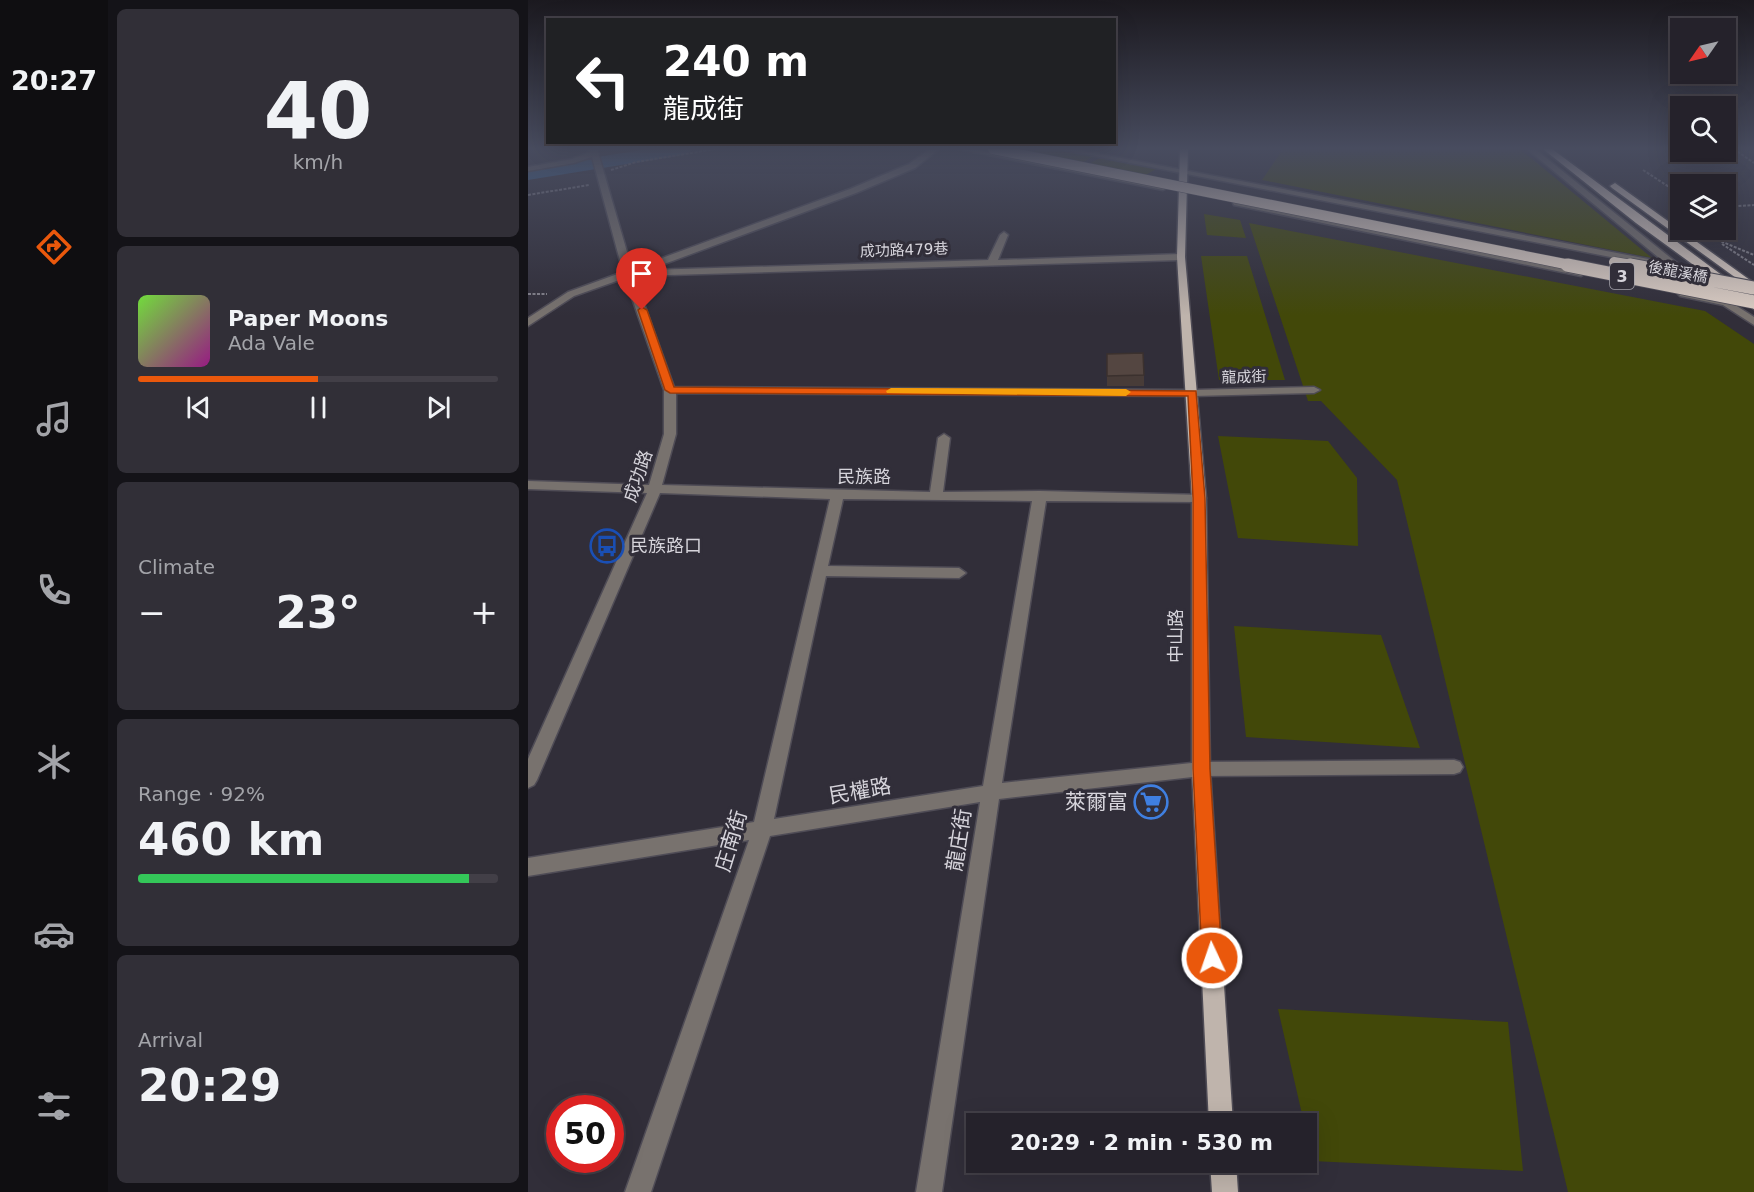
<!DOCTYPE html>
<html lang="en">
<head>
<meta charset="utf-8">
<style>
  body { margin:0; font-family:"DejaVu Sans","Noto Sans TC",sans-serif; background:#312f37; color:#f1f3f6; height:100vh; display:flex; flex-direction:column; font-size:22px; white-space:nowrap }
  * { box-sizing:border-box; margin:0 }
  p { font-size:20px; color:#a3a4a9 }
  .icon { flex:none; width:33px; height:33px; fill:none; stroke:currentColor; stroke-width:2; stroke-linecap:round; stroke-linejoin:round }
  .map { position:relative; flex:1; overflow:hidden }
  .panel { display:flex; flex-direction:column; gap:9px; padding:9px; background:#141318; width:420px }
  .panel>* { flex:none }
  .hud { position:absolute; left:18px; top:18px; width:570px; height:126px; border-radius:0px; box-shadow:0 6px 24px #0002,0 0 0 2px #423f47; background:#202124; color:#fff; overflow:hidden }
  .needle { width:39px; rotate:236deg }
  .fabs { position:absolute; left:1142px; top:18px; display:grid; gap:12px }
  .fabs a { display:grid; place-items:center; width:66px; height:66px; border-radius:0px; background:#25222b; box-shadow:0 6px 24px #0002,0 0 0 2px #423f47; font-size:30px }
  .speed { position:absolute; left:18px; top:1095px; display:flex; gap:12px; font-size:30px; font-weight:700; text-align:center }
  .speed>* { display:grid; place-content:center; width:78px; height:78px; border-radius:50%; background:#25222b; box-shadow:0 6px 24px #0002,0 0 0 2px #423f47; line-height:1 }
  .speed .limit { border:9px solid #d22; background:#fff; color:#111 }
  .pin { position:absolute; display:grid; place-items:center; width:51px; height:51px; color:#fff; margin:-62px -26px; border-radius:50% 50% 50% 0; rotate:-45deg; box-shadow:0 0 6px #0007 }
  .pin .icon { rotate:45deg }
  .me { position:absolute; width:66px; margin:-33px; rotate:357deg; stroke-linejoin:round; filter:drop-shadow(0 0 4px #0008) }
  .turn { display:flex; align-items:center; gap:21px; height:126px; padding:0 18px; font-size:27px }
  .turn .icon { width:78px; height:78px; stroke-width:2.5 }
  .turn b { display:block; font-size:42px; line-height:51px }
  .big { font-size:45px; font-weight:700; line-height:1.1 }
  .panel .tile { flex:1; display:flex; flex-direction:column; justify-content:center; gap:9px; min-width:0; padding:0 21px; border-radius:9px; background:#312f37 }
  .panel .dial { align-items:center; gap:0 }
  .dial b { font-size:78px; line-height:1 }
  .song { display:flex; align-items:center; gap:18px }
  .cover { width:72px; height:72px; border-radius:9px; background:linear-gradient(135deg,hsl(100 70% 55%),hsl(310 70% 35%)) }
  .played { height:6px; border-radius:3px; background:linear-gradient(90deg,#ea580c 50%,#423f47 50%) }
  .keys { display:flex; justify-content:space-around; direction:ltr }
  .heat { display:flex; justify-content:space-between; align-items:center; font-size:33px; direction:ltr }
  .charge { height:9px; border-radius:4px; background:linear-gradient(90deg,#34c759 92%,#423f47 0) }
  .trip { position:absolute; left:438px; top:1113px; width:351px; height:60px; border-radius:0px; background:#25222b; box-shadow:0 6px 24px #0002,0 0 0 2px #423f47; font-weight:700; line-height:60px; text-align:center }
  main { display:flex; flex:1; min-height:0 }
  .tabs { display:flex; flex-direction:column; width:108px; justify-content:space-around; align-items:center; background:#0f0e11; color:#a3a4a9 }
  .tabs .icon { width:42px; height:42px }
  .tabs .current { color:#ea580c }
  .tabs b { font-size:27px; color:#f1f3f6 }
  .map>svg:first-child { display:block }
</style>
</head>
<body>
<main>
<nav class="tabs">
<b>20:27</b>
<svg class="icon current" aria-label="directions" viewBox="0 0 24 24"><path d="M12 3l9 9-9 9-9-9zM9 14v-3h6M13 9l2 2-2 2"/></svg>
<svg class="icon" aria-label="music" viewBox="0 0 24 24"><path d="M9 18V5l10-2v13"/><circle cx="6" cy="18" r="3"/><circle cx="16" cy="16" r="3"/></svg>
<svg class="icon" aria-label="phone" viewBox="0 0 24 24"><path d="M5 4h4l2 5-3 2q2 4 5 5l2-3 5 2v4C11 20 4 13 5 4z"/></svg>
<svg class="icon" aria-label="climate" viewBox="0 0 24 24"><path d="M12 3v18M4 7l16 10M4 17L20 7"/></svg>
<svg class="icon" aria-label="car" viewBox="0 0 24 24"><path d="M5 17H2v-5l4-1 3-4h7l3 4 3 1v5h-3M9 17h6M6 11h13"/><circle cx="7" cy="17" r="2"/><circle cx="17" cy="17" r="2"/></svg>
<svg class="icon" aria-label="filters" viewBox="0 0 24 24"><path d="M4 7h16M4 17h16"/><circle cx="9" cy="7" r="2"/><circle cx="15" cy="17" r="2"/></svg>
</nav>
<section class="panel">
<div class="tile dial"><b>40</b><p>km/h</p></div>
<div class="tile">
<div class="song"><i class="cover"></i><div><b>Paper Moons</b><p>Ada Vale</p></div></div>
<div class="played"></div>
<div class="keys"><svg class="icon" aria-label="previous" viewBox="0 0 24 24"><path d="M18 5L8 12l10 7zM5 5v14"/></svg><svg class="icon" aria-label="pause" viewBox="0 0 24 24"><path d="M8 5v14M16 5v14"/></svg><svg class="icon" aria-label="next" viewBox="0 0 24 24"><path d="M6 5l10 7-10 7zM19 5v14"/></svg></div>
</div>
<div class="tile"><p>Climate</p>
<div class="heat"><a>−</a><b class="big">23°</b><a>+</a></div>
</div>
<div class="tile"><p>Range · 92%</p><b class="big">460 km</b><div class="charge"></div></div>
<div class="tile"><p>Arrival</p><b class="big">20:29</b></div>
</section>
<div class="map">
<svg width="1226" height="1192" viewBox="0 0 1226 1192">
  <rect width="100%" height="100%" fill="#312e39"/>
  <path fill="#424809" d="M509,149H529L567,156L543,168L492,158Z
    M755,149H992L1124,258L734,180Z
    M574,157L630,168L607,181L551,169Z
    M676,214L712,220L718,238L679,235Z
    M721,223L1177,311L1226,344V1192H1040L869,480L793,401H780Z
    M673,256H719L757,380H691Z
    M690,436L800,441L829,478L830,546L710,538Z
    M706,626L853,635L892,748L718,737Z
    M750,1009L980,1022L995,1171L784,1161L779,1137L778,1124L776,1123Z"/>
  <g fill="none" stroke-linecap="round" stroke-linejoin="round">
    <path fill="#2f669d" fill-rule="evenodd" d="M120,149H164L161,153L155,155L0,180V168Z"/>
    <g stroke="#4f4c56" stroke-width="3">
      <path id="minor" d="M61,149H69L104,269L322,189L381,164L402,149H411L387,168L328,193L120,270L460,260L472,235L476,232L480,235L470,260L653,254L657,257L653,260L106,276L146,387L665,390L786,387L792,390L786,393L665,396L148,393V434L134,485L402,492L410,438L416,434L422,438L415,492L512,491L676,495L678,498L676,501L671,502L518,501L474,783L673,762L926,760L932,762L935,767L932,772L926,774L673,776L471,799L414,1192H388L452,802L242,836L123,1192H97L221,840L0,876V858L226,822L302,499L132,493L9,780L6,785L0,788V759L119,493L0,489V481L121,485L136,434V390L97,278L46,296L0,326V318L40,292L95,272L64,157L46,163L0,171V167L44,159L62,152ZM315,499L504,501L455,786L246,819L298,576L431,578L438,573L431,568L300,566Z
        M430,149H445L639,188L635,190Z
        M531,149H546L1136,262L999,149H1007L1154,267L1149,270Z
        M709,201L1053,270L1058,273L1053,276L706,205L705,203Z
        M1155,291L1185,298L1193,296L1226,317V325L1195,305L1152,296L1150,294Z"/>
    </g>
    <g stroke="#4f4c56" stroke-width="3">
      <path id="major" d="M652,149H660L657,257L678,498L682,769L705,1124H681L664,769V498L649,257Z
        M682,1162H708L710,1192H684Z"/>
    </g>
    <g stroke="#4f4c56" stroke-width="3">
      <path id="highway" d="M1015,149H1024L1226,299V309L1108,223Z
        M1087,183L1226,283V291L1084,188L1082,186Z"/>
    </g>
    <path stroke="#85838c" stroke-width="2" stroke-dasharray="3 1.5" stroke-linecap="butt" d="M1206,149L1226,163
      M83,170L108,162L188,149
      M1115,170L1152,194
      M0,195L61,185
      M1197,207L1226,205
      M1178,230L1184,238
      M1185,238L1226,255
      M1194,244L1226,265
      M0,294H19"/>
    <use href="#minor" fill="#78726e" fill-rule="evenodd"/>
    <use href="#major" fill="#bfb4ac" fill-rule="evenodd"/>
    <use href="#highway" fill="#dccec4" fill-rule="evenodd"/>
    <g stroke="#4f4c56" stroke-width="11" stroke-linecap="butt">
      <path id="highway-bridge-far1" d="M465,149L1047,266
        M1086,262L1110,266"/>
    </g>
    <g stroke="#4f4c56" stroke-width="15" stroke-linecap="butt">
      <path id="highway-bridge" d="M1039,265L1226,302
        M1102,265L1226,288"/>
    </g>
    <use href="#highway-bridge-far1" stroke="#dccec4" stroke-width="10"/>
    <use href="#highway-bridge" stroke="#dccec4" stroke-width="13"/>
  </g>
  <path fill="#483c38" d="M579,354L616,375V386H579Z"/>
  <path fill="#544641" stroke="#3b312e" stroke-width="1.5" d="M615,353L616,375L579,376V354Z"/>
  <linearGradient id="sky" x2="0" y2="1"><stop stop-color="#1b191f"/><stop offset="0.47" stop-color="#484c5f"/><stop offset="1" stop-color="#484c5f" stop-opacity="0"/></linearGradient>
  <rect width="1226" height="316" fill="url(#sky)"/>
  <path fill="#ea580c" stroke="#983908" stroke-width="1.5" d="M114,307L119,310L146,387L668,391L677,498L682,769L694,958L691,965L684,968L677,965L674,958L665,769V498L660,396L142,393L137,390L110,310Z"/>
  <path fill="#f59e0b" d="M363,388L598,389L603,392L598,396L359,393L358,391Z"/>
  <defs>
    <g id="bus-ring" transform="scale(1.725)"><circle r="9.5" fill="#312e39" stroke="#1a4fb4" stroke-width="1.5"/><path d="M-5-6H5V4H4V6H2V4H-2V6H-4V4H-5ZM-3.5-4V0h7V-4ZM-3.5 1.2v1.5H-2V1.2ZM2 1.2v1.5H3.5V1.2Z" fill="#1a4fb4"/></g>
    <g id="supermarket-ring" transform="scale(1.725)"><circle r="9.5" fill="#312e39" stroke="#3f7fe0" stroke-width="1.5"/><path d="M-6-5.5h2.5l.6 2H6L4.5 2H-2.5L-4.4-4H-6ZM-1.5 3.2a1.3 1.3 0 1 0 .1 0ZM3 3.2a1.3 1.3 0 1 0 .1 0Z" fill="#3f7fe0"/></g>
  </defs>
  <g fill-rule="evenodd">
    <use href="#bus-ring" x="79" y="546"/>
    <use href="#supermarket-ring" x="623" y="802"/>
  </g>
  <g text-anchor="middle" stroke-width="6" stroke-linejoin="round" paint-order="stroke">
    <g font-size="15" fill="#d6d4db" stroke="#312e39">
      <text transform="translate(376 250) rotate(-2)" y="5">成功路479巷</text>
      <text transform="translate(1150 272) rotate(11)" y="5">後龍溪橋</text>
      <text transform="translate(716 377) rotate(-1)" y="5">龍成街</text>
    </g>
    <rect fill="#312e39" stroke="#a4a2aa" stroke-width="1.5" x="1082" y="263" width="24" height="26" rx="4.5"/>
    <g font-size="16" font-weight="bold" fill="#d6d4db">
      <text x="1094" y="282">3</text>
    </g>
    <g font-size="18" fill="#d6d4db" stroke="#312e39">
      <text transform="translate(110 476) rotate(-71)" y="6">成功路</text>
      <text x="336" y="483">民族路</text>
      <text transform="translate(648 636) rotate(-90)" y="6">中山路</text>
    </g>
    <g font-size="18" fill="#d6d4db" stroke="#312e39" text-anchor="start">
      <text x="102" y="552">民族路口</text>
    </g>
    <g font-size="21" fill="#d6d4db" stroke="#312e39">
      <text transform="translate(332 791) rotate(-10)" y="7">民權路</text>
      <text transform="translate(431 840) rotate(-81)" y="7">龍庄街</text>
      <text transform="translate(203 841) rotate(-73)" y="7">庄南街</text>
    </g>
    <g font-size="21" fill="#d6d4db" stroke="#312e39" text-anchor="end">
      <text x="600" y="809">萊爾富</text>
    </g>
  </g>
</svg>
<div class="fabs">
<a><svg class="needle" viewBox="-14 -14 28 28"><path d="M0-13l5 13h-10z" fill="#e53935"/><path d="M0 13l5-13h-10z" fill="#a3a4a9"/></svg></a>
<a><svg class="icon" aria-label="search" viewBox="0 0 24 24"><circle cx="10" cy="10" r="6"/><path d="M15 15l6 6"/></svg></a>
<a><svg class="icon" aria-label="layers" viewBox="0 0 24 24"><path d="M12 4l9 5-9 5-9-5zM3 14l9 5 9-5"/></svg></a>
</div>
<div class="speed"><div class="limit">50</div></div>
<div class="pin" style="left:114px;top:310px;background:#d93025"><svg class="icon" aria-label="arrive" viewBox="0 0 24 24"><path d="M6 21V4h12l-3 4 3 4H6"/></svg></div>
<svg class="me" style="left:684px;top:958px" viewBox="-20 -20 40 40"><circle r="17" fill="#ea580c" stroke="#fff" stroke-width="3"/><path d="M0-11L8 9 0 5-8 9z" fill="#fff"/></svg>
<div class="trip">20:29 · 2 min · 530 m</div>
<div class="hud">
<div class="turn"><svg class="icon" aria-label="left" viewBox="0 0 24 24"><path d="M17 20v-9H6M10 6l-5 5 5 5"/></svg><div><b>240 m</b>龍成街</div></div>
</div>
</div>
</main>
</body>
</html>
